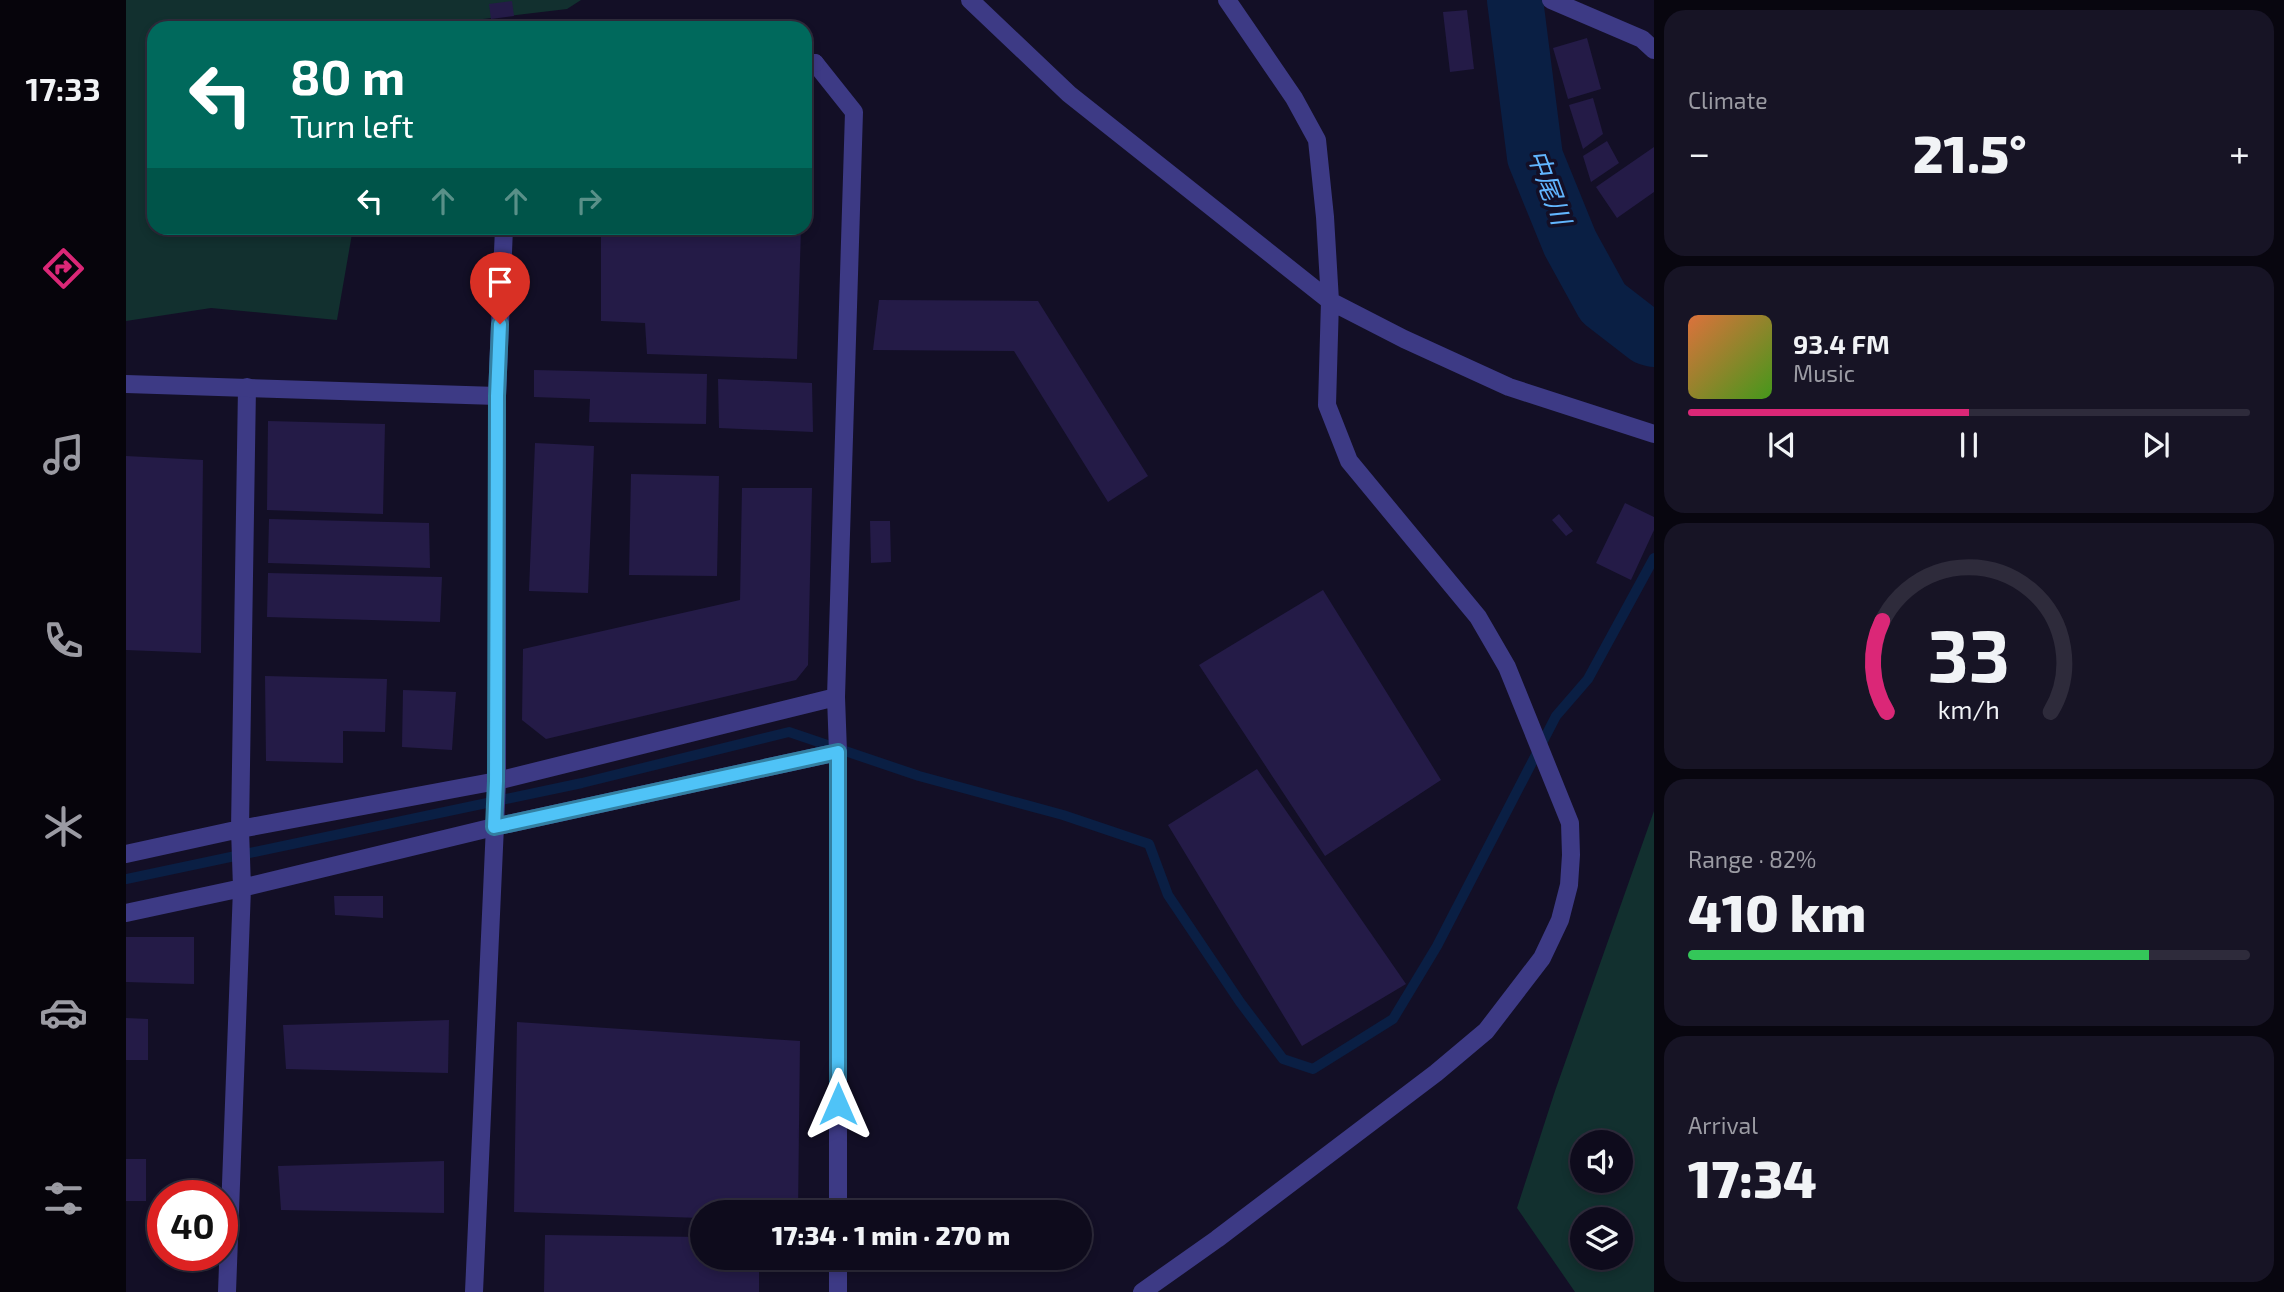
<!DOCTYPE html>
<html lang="en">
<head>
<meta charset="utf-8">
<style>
  body { margin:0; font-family:"Exo 2","Noto Sans JP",sans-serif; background:#171425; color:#f1f3f6; height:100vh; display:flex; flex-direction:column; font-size:26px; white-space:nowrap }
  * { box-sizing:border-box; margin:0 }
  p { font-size:23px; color:#9b9ba3 }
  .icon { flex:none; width:38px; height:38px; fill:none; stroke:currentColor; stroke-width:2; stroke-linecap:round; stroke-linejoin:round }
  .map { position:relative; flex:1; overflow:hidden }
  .side { display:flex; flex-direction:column; gap:10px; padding:10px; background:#08060f; width:630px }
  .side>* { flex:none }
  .banner { position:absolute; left:21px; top:21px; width:665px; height:214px; border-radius:21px; box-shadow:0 4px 10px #0003,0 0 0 2px #2e2b3b; background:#00695c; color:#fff; overflow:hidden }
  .buttons { position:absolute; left:1444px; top:1130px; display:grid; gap:14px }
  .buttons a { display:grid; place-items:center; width:63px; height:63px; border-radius:50%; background:#0e0b1c; box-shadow:0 4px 10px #0003,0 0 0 2px #2e2b3b; font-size:35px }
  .speed { position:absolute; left:21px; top:1180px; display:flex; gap:14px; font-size:35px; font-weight:700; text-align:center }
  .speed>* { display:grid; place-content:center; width:91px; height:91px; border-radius:50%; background:#0e0b1c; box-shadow:0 4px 10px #0003,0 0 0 2px #2e2b3b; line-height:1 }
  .speed .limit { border:10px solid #d22; background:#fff; color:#111 }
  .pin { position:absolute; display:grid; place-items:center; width:60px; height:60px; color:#fff; margin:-72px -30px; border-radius:50% 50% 50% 0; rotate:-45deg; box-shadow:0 0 7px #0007 }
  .pin .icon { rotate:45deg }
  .me { position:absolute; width:77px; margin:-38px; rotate:0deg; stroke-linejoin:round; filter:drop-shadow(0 0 5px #0008) }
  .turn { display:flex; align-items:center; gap:24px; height:147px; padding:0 28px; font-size:32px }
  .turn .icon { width:91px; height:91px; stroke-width:2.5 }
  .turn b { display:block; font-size:49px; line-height:60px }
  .lanes { display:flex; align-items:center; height:66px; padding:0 28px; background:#0003; justify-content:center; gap:35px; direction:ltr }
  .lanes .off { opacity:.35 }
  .big { font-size:52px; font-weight:800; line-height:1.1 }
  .side .widget { flex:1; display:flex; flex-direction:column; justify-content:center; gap:10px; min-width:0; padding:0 24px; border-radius:21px; background:#171425 }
  .side .dial { align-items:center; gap:0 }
  .dial svg { height:182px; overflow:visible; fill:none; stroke:#2e2b3b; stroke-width:7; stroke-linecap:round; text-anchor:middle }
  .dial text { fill:#f1f3f6; stroke:none }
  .song { display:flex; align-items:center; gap:21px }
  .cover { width:84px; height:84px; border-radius:10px; background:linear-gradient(135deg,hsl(20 70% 55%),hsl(100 70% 35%)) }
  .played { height:7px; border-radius:4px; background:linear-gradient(90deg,#db2777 50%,#2e2b3b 50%) }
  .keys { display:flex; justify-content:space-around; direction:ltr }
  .heat { display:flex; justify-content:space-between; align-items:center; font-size:38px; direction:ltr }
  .charge { height:10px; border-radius:5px; background:linear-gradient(90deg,#34c759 82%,#2e2b3b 0) }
  .trip { position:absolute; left:564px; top:1200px; width:402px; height:70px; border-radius:35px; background:#0e0b1c; box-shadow:0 4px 10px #0003,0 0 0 2px #2e2b3b; font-weight:800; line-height:70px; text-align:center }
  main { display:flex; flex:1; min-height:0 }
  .tab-bar { display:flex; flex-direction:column; width:126px; justify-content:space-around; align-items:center; background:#06040b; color:#9b9ba3 }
  .tab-bar .icon { width:49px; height:49px }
  .tab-bar .current { color:#db2777 }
  .tab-bar b { font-size:32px; color:#f1f3f6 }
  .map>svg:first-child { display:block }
</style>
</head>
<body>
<main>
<nav class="tab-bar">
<b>17:33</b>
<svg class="icon current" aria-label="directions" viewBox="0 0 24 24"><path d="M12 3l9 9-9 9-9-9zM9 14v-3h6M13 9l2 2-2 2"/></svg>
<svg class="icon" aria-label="music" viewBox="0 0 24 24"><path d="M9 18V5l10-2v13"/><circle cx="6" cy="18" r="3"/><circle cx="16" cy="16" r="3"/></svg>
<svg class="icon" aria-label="phone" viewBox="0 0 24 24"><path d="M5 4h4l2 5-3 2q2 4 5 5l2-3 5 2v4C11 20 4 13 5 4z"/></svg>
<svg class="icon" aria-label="climate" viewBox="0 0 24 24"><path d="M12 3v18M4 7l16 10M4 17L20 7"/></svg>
<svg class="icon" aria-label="car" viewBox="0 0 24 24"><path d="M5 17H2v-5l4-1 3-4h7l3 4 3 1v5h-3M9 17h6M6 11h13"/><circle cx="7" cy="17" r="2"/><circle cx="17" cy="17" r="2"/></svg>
<svg class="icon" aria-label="filters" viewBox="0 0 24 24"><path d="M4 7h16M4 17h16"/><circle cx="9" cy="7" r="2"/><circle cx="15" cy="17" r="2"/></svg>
</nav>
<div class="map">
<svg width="1528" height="1292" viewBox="0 0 1528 1292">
  <rect width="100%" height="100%" fill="#130f26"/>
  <path fill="#12302f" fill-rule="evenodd" d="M0,0H455L441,9L324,23L320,28H28V228H227L211,320L85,308L0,321Z
    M1528,811V1292H1449L1391,1208L1429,1091ZM1456,1143H1494V1181H1456ZM1456,1220H1494V1258H1456Z"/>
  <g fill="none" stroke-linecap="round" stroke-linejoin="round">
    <path stroke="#0a1f44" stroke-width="10" d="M0,879L456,783L663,732L793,776L937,815L1023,844L1042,895L1114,1002L1157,1059L1187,1069L1267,1019L1311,946L1430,716L1462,679L1528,558"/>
    <path stroke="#0a1f44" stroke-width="56" d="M1389,0L1409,157L1444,243L1477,303L1521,337L1528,339"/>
  </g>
  <path fill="#241b47" d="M386,1L388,16L365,19L363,4Z
    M1341,10L1348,69L1324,72L1317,12Z
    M1461,38L1475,89L1442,99L1427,48Z
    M1467,98L1477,134L1457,149L1443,105Z
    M1481,141L1493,163L1465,182L1457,156Z
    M1528,147V192L1491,218L1470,187Z
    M475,228H675L671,359L521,354L519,323L475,321Z
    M753,300L912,301L1022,476L982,502L888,351L747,350Z
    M408,370L581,374L580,424L463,422L464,399L408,397Z
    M592,379L686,383L687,432L593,428Z
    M142,421L259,424L257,514L141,510Z
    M409,443L468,446L462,593L403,591Z
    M0,456L77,460L75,653L0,650Z
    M505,474L593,476L591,576L503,575Z
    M616,488H686L682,665L670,680L420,739L396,720L397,649L614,600Z
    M1499,503L1528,517V530L1505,580L1470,563Z
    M1433,514L1447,531L1440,536L1426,520Z
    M143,519L303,523L304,568L142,563Z
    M744,521H764L765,562L745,563Z
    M142,573L316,577L314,622L141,617Z
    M1197,590L1315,780L1199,856L1073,665Z
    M139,676L261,679L259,732L217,731V763L140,761Z
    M277,690L330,692L326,750L276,747Z
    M1131,769L1280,984L1176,1046L1042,825Z
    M208,896H257V918L209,915Z
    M0,937H68V984L0,982Z
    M0,1018L22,1019V1060H0Z
    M323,1020L322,1073L160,1069L157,1025Z
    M391,1022L674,1041L672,1213H576V1218L388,1212Z
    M0,1159H20V1201H0Z
    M318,1161V1213L155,1210L152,1166Z
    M419,1235L576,1237V1258H633V1292H418Z"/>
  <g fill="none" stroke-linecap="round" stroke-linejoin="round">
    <path stroke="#3d3a85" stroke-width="18" d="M0,854L114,829L371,781L710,697
      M0,913L116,888L368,827L712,752L710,697L728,112L689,63
      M101,1292L116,888L114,829L121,387"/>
    <path stroke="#3d3a85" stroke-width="18" d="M844,0L943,94L1204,301L1278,339L1383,387L1528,434
      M1425,0L1516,39L1528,50
      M679,63H689
      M0,384L371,396
      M712,1213V752
      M348,1292L371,781V396L378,228
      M712,1292V1258
      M1016,1292L1091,1239L1310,1073L1360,1031L1416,958L1434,920L1443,885L1445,855L1444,823L1381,667L1352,617L1223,461L1201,405L1204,301L1199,217L1191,140L1168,98L1101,0"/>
  </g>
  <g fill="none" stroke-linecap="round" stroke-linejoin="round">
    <g stroke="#337fa1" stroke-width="18">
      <path id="route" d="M374,324L371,396L370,781L368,827L712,752V1104"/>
    </g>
    <use href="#route" stroke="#4fc3f7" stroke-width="12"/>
  </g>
  <g text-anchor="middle" stroke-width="7" stroke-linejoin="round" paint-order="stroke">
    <g font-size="26" font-style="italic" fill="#62b6ff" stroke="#130f26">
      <text transform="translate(1423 187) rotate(70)" y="9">中尾川</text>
    </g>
  </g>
</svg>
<div class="buttons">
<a><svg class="icon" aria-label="sound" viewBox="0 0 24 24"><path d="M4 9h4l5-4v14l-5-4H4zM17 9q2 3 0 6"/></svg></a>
<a><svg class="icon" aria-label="layers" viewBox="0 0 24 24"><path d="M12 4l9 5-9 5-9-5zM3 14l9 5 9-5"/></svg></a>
</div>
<div class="speed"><div class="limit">40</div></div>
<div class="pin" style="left:374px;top:324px;background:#d93025"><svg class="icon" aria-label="arrive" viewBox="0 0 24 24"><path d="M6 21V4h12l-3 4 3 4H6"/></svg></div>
<svg class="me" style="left:712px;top:1104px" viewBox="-20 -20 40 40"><path d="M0-17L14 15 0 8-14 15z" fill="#4fc3f7" stroke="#fff" stroke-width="4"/></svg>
<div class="trip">17:34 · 1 min · 270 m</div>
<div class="banner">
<div class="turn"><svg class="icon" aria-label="left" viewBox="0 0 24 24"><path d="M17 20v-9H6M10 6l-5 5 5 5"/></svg><div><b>80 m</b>Turn left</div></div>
<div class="lanes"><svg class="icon" aria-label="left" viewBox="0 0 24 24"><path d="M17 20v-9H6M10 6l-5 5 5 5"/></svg><svg class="icon off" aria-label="ahead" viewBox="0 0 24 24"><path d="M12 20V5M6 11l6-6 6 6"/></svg><svg class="icon off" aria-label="ahead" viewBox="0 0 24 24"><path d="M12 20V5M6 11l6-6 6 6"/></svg><svg class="icon off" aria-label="right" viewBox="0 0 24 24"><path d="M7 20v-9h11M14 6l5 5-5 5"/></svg></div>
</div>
</div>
<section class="side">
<div class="widget"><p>Climate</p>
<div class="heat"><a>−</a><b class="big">21.5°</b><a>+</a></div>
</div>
<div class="widget">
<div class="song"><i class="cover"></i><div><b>93.4 FM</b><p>Music</p></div></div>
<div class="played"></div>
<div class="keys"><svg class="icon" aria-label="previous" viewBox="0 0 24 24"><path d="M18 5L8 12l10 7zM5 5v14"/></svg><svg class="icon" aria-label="pause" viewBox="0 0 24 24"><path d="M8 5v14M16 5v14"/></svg><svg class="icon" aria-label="next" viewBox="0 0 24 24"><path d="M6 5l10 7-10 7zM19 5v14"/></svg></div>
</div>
<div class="widget dial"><svg viewBox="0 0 100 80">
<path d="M14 69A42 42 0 1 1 86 69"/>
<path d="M14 69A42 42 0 0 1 12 29" stroke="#db2777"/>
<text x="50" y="56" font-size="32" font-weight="700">33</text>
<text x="50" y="72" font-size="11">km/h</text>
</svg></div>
<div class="widget"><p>Range · 82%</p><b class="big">410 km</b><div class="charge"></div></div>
<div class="widget"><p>Arrival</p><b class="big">17:34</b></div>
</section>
</main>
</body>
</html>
